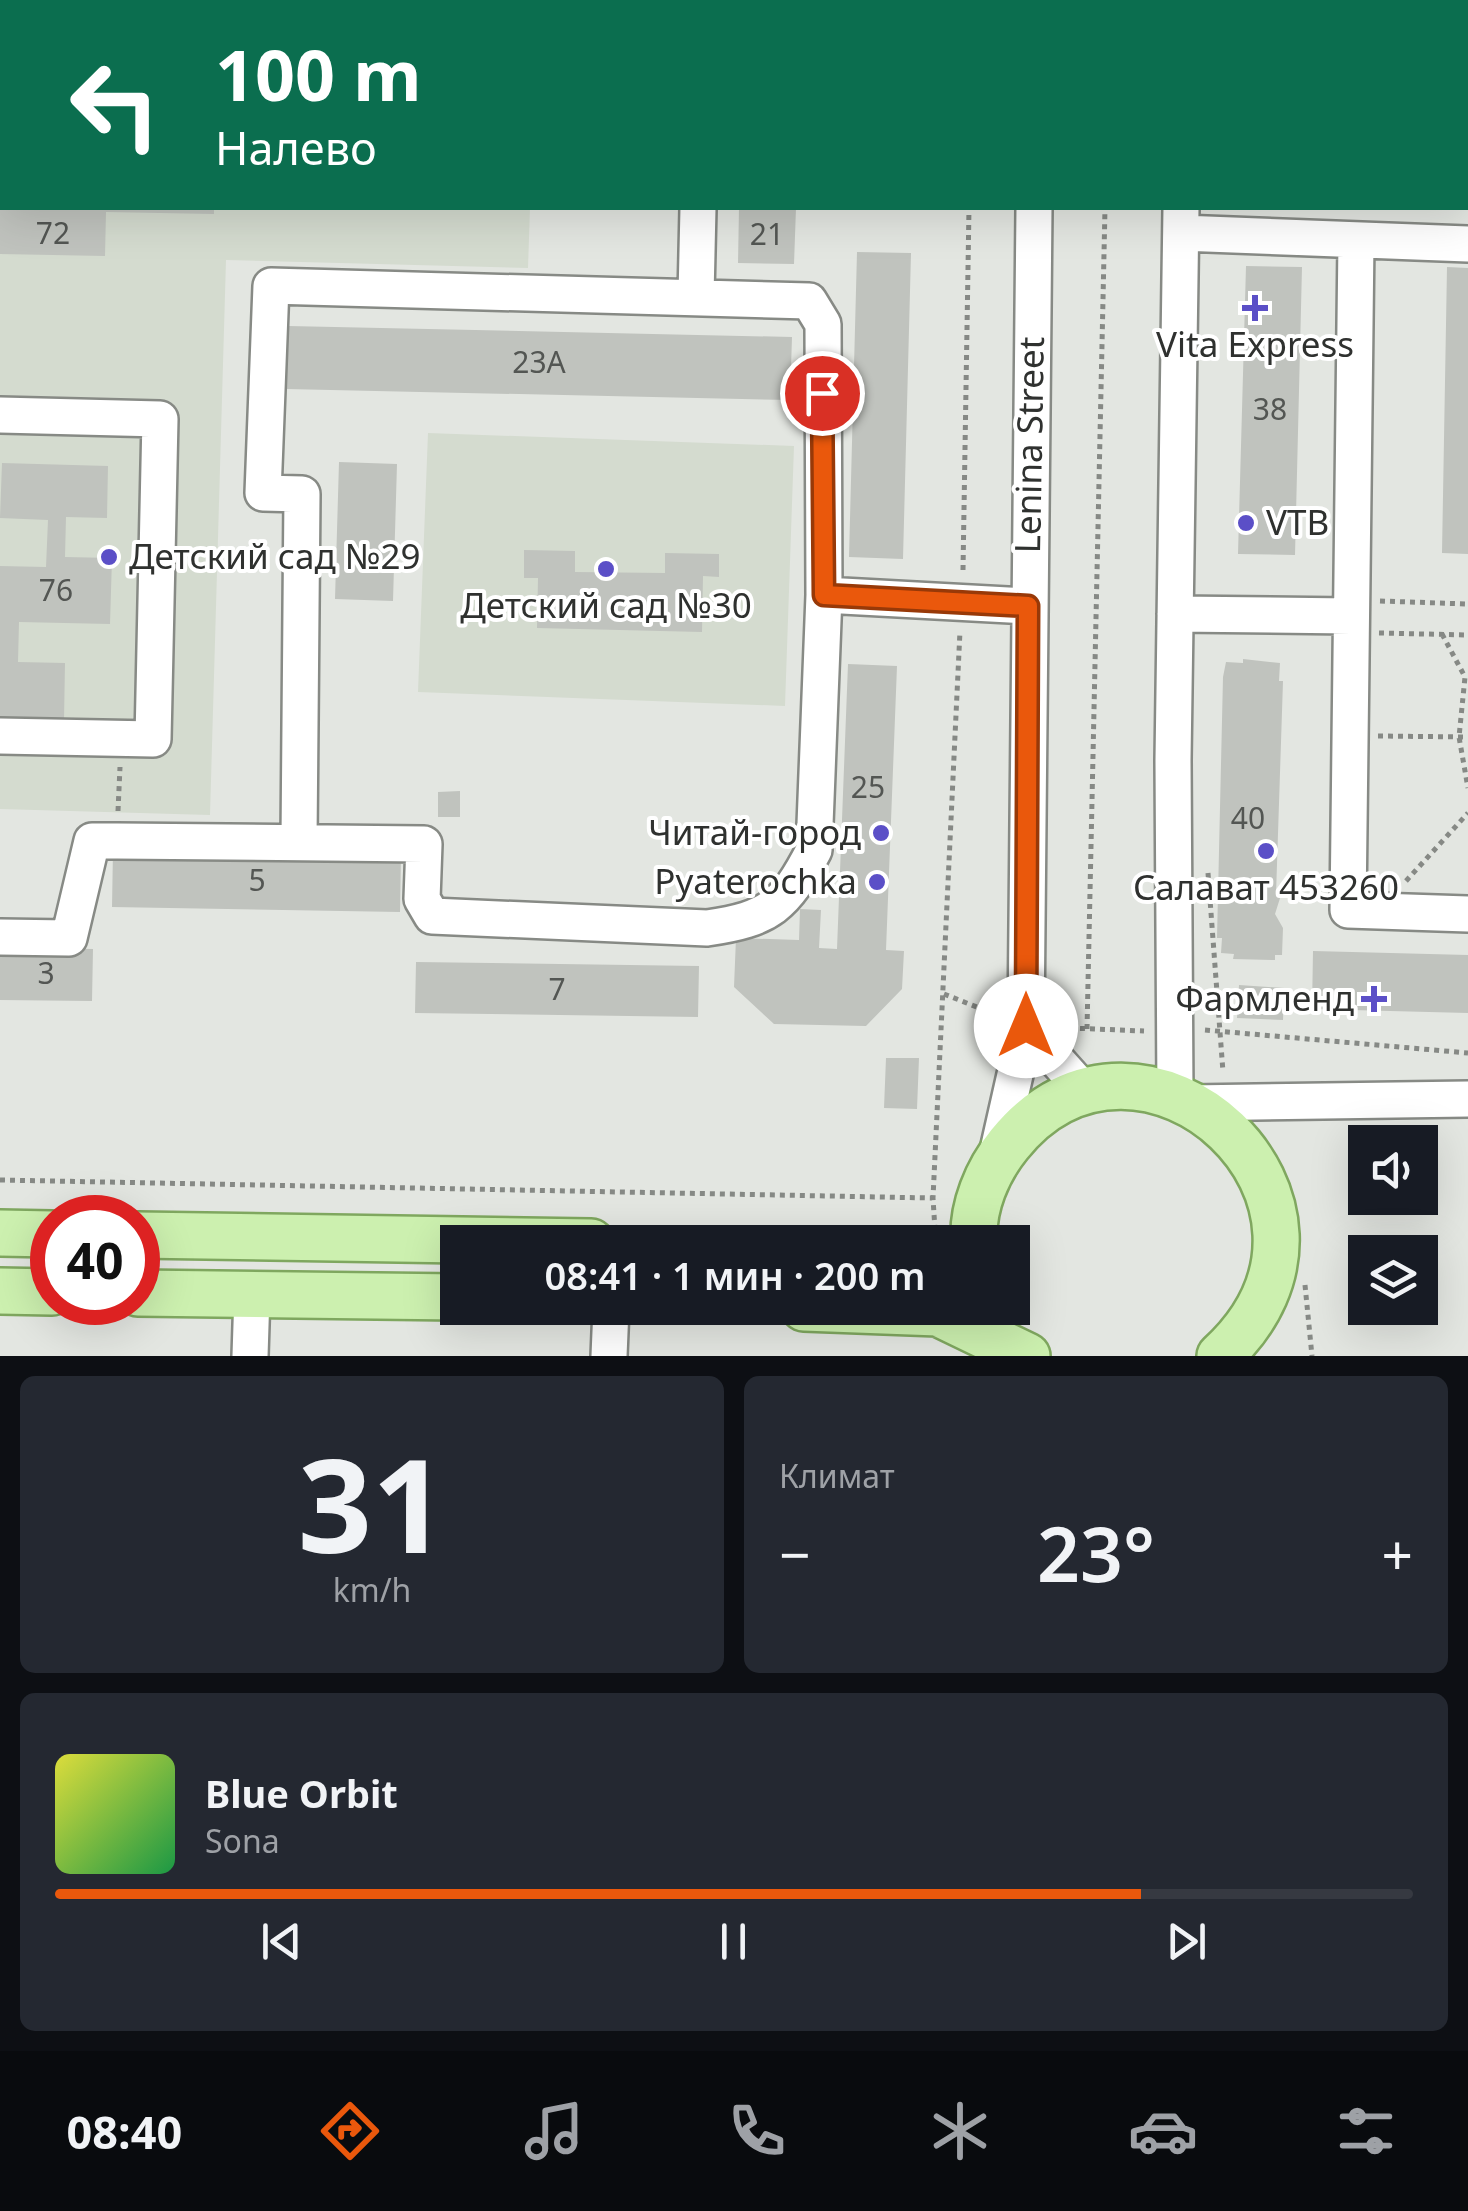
<!DOCTYPE html>
<html lang="ru">
<head>
<meta charset="utf-8">
<style>
  body { margin:0; font-family:"Noto Sans",sans-serif; background:#242831; color:#f1f3f6; height:100vh; display:flex; flex-direction:column; font-size:38px; white-space:nowrap }
  * { box-sizing:border-box; margin:0 }
  p { font-size:32px; color:#9ea1a6 }
  .icon { flex:none; width:55px; height:55px; fill:none; stroke:currentColor; stroke-width:2; stroke-linecap:round; stroke-linejoin:round }
  .map { position:relative; height:1356px; overflow:hidden }
  .sheet { display:flex; flex-direction:column; gap:20px; padding:20px; background:#0d0f14; flex:1 }
  .sheet>* { flex:none }
  .banner { position:absolute; left:0px; top:0px; width:1470px; height:210px; box-shadow:0 10px 40px #0002; background:#0b6e4f; color:#fff; overflow:hidden }
  .tools { position:absolute; left:1348px; top:1125px; display:grid; gap:20px }
  .tools a { display:grid; place-items:center; width:90px; height:90px; border-radius:0px; background:#171b24; box-shadow:0 10px 40px #0002; font-size:50px }
  .speed { position:absolute; left:30px; top:1195px; display:flex; gap:20px; font-size:50px; font-weight:700; text-align:center }
  .speed>* { display:grid; place-content:center; width:130px; height:130px; border-radius:50%; background:#171b24; box-shadow:0 10px 40px #0002; line-height:1 }
  .speed .limit { border:15px solid #d22; background:#fff; color:#111 }
  .pin { position:absolute; display:grid; place-items:center; width:85px; height:85px; color:#fff; margin:-42px; border:5px solid #fff; border-radius:50%; box-shadow:0 2px 10px #0007 }
  .me { position:absolute; width:110px; margin:-55px; rotate:0deg; stroke-linejoin:round; filter:drop-shadow(0 0 8px #0008) }
  .turn { display:flex; align-items:center; gap:35px; height:210px; padding:0 50px; font-size:45px }
  .turn .icon { width:130px; height:130px; stroke-width:2.5 }
  .turn b { display:block; font-size:70px; line-height:85px }
  .big { font-size:75px; font-weight:600; line-height:1.1 }
  .sheet .widget { flex:1; display:flex; flex-direction:column; justify-content:center; gap:15px; min-width:0; padding:0 35px; border-radius:15px; background:#242831 }
  .sheet .dial { align-items:center; gap:0 }
  .dial b { font-size:130px; line-height:1 }
  .song { display:flex; align-items:center; gap:30px }
  .cover { width:120px; height:120px; border-radius:15px; background:linear-gradient(135deg,hsl(60 70% 55%),hsl(140 70% 35%)) }
  .played { height:10px; border-radius:5px; background:linear-gradient(90deg,#ea580c 80%,#363941 80%) }
  .keys { display:flex; justify-content:space-around; direction:ltr }
  .heat { display:flex; justify-content:space-between; align-items:center; font-size:55px; direction:ltr }
  .sheet .tiles { flex:1; display:grid; gap:20px; grid-template-columns:1fr 1fr }
  .widget:last-child { grid-column:span 2 }
  .trip { position:absolute; left:440px; top:1225px; width:590px; height:100px; border-radius:0px; background:#171b24; box-shadow:0 10px 40px #0002; font-weight:600; line-height:100px; text-align:center }
  .tab-bar { display:flex; height:160px; justify-content:space-around; align-items:center; background:#090b0e; color:#9ea1a6 }
  .tab-bar .icon { width:70px; height:70px }
  .tab-bar .active { color:#ea580c }
  .tab-bar b { font-size:45px; color:#f1f3f6 }
  .map>svg:first-child { display:block }
</style>
</head>
<body>
<div class="map">
<svg width="1468" height="1356" viewBox="0 0 1468 1356">
  <rect width="100%" height="100%" fill="#e3e6e1"/>
  <path fill="#d4dbcf" d="M0,0H536L2,2V208H530L528,268L226,260L210,815L0,809Z
    M428,433L794,446L785,706L418,692Z"/>
  <path fill="#c0c3be" d="M0,208H214V214L106,212L105,256L0,254Z
    M739,208H796L794,264L738,263Z
    M857,252L911,253L903,559L849,557Z
    M1246,266L1302,267L1295,555L1238,554Z
    M1447,267L1468,268V554L1442,553Z
    M288,326L792,337L790,400L286,389Z
    M339,462L397,464L393,601L335,599Z
    M2,463L108,466L107,518L66,517L65,557L112,558L110,624L19,622L18,662L65,663L64,720L0,718V566L46,567L48,520L0,518Z
    M524,550L575,551V572L665,573V553L719,554V577L703,576L702,632L537,628L538,578H524Z
    M1243,659L1280,663L1279,681H1283L1276,895H1281L1275,914L1283,928L1282,955H1275V960L1233,959L1234,954L1221,953L1222,938H1217L1223,677L1226,662L1243,663Z
    M848,664L897,666L886,950L904,951L902,989L866,1026L774,1024L734,987L736,938L799,940L800,909L821,910L819,948L837,949Z
    M460,791V817H438V792Z
    M113,850L401,855L400,912L112,907Z
    M0,947L93,949L92,1001L0,1000Z
    M1313,951L1468,955V1013L1312,1009Z
    M416,962L699,966L698,1017L415,1013Z
    M1239,985L1284,988L1283,1020L1237,1018Z
    M886,1058H919L917,1109L884,1108Z"/>
  <g fill="none" stroke-linecap="round" stroke-linejoin="round">
    <g stroke="#878a85" stroke-width="40">
      <path id="minor" d="M702,2V0
        M1036,2V0
        M1187,2V0
        M1181,233L1468,244
        M1356,240L1348,910L1468,914
        M696,296L698,208
        M0,415L160,419L153,739L0,736
        M1175,614L1351,616
        M299,840L302,494L263,493L271,286L809,301L823,324L824,595
        M0,937L69,938L92,841H117L424,844L422,899L432,916L707,928C770,919 785,906 814,850L824,595L1028,606
        M1026,1026L1086,1093
        M1175,1096L1173,760L1181,208
        M1190,1103L1468,1099
        M996,1159L1026,1026L1034,208
        M250,1356L252,1294
        M609,1356L611,1308"/>
    </g>
    <g stroke="#7fa75f" stroke-width="50">
      <path id="major" d="M0,1233L52,1234
        M138,1235L591,1242
        M974,1242C972,1207 987,1171 1009,1144C1141,980 1387,1202 1220,1356
        M0,1291L52,1292
        M138,1293L458,1297
        M804,1308L938,1313L1027,1356"/>
    </g>
    <path stroke="#868985" stroke-width="5" stroke-dasharray="5 5" stroke-linecap="butt" d="M971,2V0
      M1110,2V0
      M963,570L969,208
      M1380,601L1468,604
      M1379,633L1468,635
      M1442,634L1465,677L1459,737L1468,788
      M1378,736L1468,737
      M118,811L120,767
      M1208,873L1223,1072
      M1406,881L1468,813
      M944,994L997,1015
      M1070,1028L1144,1031
      M1087,1029L1105,208
      M1205,1030L1468,1053
      M0,1180L932,1198
      M935,1230L933,1198L960,631
      M1305,1285L1312,1356"/>
    <use href="#minor" stroke="#fff" stroke-width="35"/>
    <use href="#major" stroke="#ccf0af" stroke-width="45"/>
  </g>
  <g fill="none" stroke-linecap="round" stroke-linejoin="round">
    <g stroke="#983908" stroke-width="25">
      <path id="route" d="M822,393L824,595L1028,606L1026,1026"/>
    </g>
    <use href="#route" stroke="#ea580c" stroke-width="18"/>
  </g>
  <g fill="#5b4fc7" stroke="#fff" stroke-width="4">
    <path d="M1250 293h10v10h10v10h-10v10h-10v-10h-10v-10h10z"/>
    <circle cx="1246" cy="523" r="10"/>
    <circle cx="109" cy="557" r="10"/>
    <circle cx="606" cy="569" r="10"/>
    <circle cx="881" cy="833" r="10"/>
    <circle cx="1266" cy="851" r="10"/>
    <circle cx="877" cy="882" r="10"/>
    <path d="M1369 984h10v10h10v10h-10v10h-10v-10h-10v-10h10z"/>
  </g>
  <g text-anchor="middle" stroke-width="8" stroke-linejoin="round" paint-order="stroke">
    <g font-size="30" fill="#535653">
      <text x="53" y="244">72</text>
      <text x="767" y="245">21</text>
      <text x="539" y="373">23А</text>
      <text x="1270" y="420">38</text>
      <text x="56" y="601">76</text>
      <text x="868" y="798">25</text>
      <text x="1248" y="829">40</text>
      <text x="257" y="891">5</text>
      <text x="46" y="984">3</text>
      <text x="557" y="1000">7</text>
    </g>
    <g font-size="35" fill="#2f312f" stroke="#fff">
      <text x="1255" y="357">Vita Express</text>
      <text x="1266" y="535" text-anchor="start">VTB</text>
      <text x="129" y="569" text-anchor="start">Детский сад №29</text>
      <text x="606" y="618">Детский сад №30</text>
      <text x="861" y="845" text-anchor="end">Читай-город</text>
      <text x="857" y="894" text-anchor="end">Pyaterochka</text>
      <text x="1266" y="900">Салават 453260</text>
      <text x="1354" y="1011" text-anchor="end">Фармленд</text>
    </g>
    <g font-size="35" fill="#2f312f" stroke="#fff">
      <text transform="translate(1030 445) rotate(-89)" y="12">Lenina Street</text>
    </g>
  </g>
</svg>
<div class="tools">
<a><svg class="icon" aria-label="sound" viewBox="0 0 24 24"><path d="M4 9h4l5-4v14l-5-4H4zM17 9q2 3 0 6"/></svg></a>
<a><svg class="icon" aria-label="layers" viewBox="0 0 24 24"><path d="M12 4l9 5-9 5-9-5zM3 14l9 5 9-5"/></svg></a>
</div>
<div class="speed"><div class="limit">40</div></div>
<div class="pin" style="left:822px;top:393px;background:#d93025"><svg class="icon" aria-label="arrive" viewBox="0 0 24 24"><path d="M6 21V4h12l-3 4 3 4H6"/></svg></div>
<svg class="me" style="left:1026px;top:1026px" viewBox="-20 -20 40 40"><circle r="19" fill="#fff"/><path d="M0-13L10 11 0 6-10 11z" fill="#ea580c"/></svg>
<div class="trip">08:41 · 1 мин · 200 m</div>
<div class="banner">
<div class="turn"><svg class="icon" aria-label="left" viewBox="0 0 24 24"><path d="M17 20v-9H6M10 6l-5 5 5 5"/></svg><div><b>100 m</b>Налево</div></div>
</div>
</div>
<section class="sheet">
<div class="tiles">
<div class="widget dial"><b>31</b><p>km/h</p></div>
<div class="widget"><p>Климат</p>
<div class="heat"><a>−</a><b class="big">23°</b><a>+</a></div>
</div>
<div class="widget">
<div class="song"><i class="cover"></i><div><b>Blue Orbit</b><p>Sona</p></div></div>
<div class="played"></div>
<div class="keys"><svg class="icon" aria-label="previous" viewBox="0 0 24 24"><path d="M18 5L8 12l10 7zM5 5v14"/></svg><svg class="icon" aria-label="pause" viewBox="0 0 24 24"><path d="M8 5v14M16 5v14"/></svg><svg class="icon" aria-label="next" viewBox="0 0 24 24"><path d="M6 5l10 7-10 7zM19 5v14"/></svg></div>
</div>
</div>
</section>
<nav class="tab-bar">
<b>08:40</b>
<svg class="icon active" aria-label="directions" viewBox="0 0 24 24"><path d="M12 3l9 9-9 9-9-9zM9 14v-3h6M13 9l2 2-2 2"/></svg>
<svg class="icon" aria-label="music" viewBox="0 0 24 24"><path d="M9 18V5l10-2v13"/><circle cx="6" cy="18" r="3"/><circle cx="16" cy="16" r="3"/></svg>
<svg class="icon" aria-label="phone" viewBox="0 0 24 24"><path d="M5 4h4l2 5-3 2q2 4 5 5l2-3 5 2v4C11 20 4 13 5 4z"/></svg>
<svg class="icon" aria-label="climate" viewBox="0 0 24 24"><path d="M12 3v18M4 7l16 10M4 17L20 7"/></svg>
<svg class="icon" aria-label="car" viewBox="0 0 24 24"><path d="M5 17H2v-5l4-1 3-4h7l3 4 3 1v5h-3M9 17h6M6 11h13"/><circle cx="7" cy="17" r="2"/><circle cx="17" cy="17" r="2"/></svg>
<svg class="icon" aria-label="filters" viewBox="0 0 24 24"><path d="M4 7h16M4 17h16"/><circle cx="9" cy="7" r="2"/><circle cx="15" cy="17" r="2"/></svg>
</nav>
</body>
</html>
